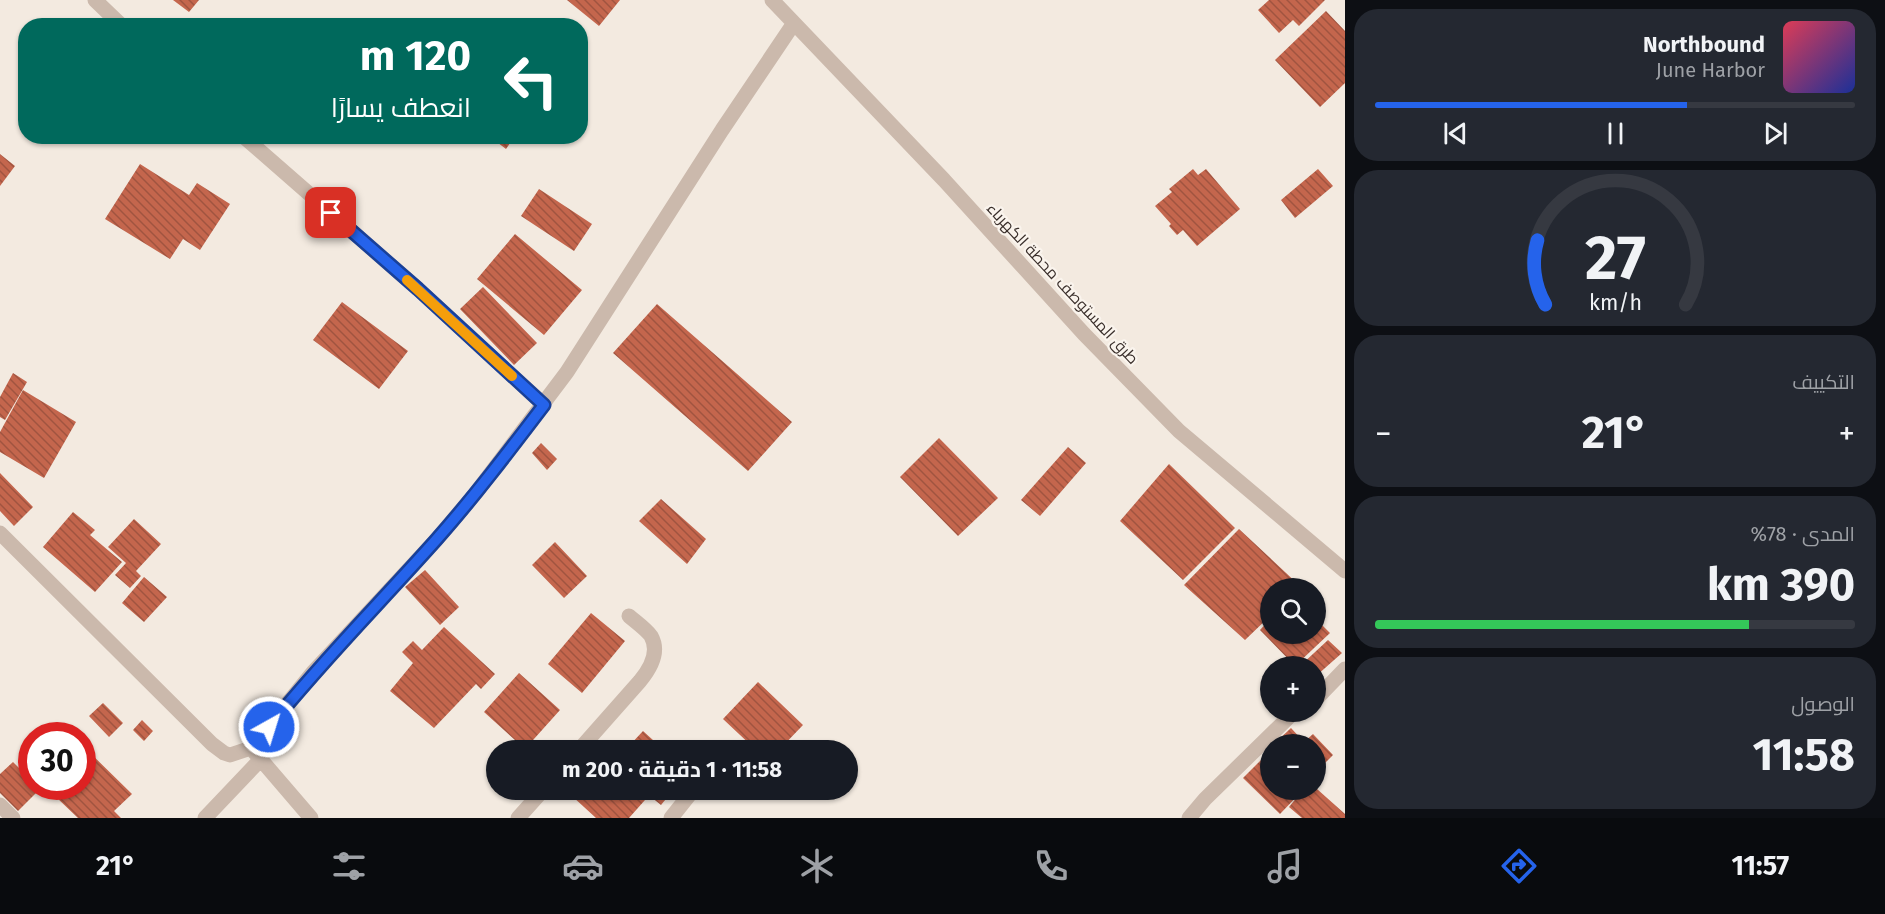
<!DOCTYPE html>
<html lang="ar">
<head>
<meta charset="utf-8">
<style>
  body { margin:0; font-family:"Fira Sans",Cairo,sans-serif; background:#242831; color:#f1f3f6; direction:rtl; height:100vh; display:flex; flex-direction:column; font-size:22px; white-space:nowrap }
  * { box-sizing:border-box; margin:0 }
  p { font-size:20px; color:#9ea1a6 }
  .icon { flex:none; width:33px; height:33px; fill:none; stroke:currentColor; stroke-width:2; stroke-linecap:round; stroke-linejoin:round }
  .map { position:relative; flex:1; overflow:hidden; direction:ltr }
  .panel { display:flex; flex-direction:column; gap:9px; padding:9px; background:#0d0f14; width:540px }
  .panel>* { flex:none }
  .banner { position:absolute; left:18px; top:18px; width:570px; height:126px; border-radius:24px; box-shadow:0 2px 4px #0004; direction:rtl; background:#00695c; color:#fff; overflow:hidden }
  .buttons { position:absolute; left:1260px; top:578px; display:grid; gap:12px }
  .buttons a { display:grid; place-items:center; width:66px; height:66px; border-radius:50%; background:#171b24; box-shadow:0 2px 4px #0004; font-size:30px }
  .speed { position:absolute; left:18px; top:722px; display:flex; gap:12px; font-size:30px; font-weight:700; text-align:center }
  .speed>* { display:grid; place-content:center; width:78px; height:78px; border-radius:50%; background:#171b24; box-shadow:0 2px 4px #0004; line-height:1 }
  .speed .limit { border:9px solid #d22; background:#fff; color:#111 }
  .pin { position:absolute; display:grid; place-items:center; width:51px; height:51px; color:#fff; margin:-26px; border-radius:12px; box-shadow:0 3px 9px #0006 }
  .me { position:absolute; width:66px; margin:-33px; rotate:39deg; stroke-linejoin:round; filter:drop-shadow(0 0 4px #0008) }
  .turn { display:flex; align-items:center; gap:21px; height:126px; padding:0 18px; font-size:27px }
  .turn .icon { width:78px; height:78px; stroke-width:2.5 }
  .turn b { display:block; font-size:42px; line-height:51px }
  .big { font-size:45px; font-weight:700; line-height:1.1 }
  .panel .widget { flex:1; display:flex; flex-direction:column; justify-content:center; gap:9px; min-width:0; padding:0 21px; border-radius:24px; background:#242831 }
  .panel .dial { align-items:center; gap:0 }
  .dial svg { height:156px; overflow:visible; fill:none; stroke:#363941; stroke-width:7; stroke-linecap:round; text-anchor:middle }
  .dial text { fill:#f1f3f6; stroke:none }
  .song { display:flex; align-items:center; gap:18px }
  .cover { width:72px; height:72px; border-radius:9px; background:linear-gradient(135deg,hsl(350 70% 55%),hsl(230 70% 35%)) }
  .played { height:6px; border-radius:3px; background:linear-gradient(90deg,#2563eb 65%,#363941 65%) }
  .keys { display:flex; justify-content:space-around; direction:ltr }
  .heat { display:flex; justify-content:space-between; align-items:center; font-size:33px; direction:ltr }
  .charge { height:9px; border-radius:4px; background:linear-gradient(90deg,#34c759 78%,#363941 0) }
  .trip { position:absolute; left:486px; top:740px; width:372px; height:60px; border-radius:30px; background:#171b24; box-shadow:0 2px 4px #0004; font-weight:700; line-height:60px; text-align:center; direction:rtl }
  .menu { display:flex; height:96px; justify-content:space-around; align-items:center; background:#090b0e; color:#9ea1a6 }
  .menu .icon { width:42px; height:42px }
  .menu .on { color:#2563eb }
  .menu b { font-size:27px; color:#f1f3f6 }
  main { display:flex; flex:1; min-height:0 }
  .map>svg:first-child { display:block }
</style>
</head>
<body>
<main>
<section class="panel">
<div class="widget">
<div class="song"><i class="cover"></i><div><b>Northbound</b><p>June Harbor</p></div></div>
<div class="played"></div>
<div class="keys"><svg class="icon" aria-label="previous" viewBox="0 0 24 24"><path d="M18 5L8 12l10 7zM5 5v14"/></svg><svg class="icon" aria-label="pause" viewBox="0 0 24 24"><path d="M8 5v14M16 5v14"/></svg><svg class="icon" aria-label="next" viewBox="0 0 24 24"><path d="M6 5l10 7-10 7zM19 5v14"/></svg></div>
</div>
<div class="widget dial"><svg viewBox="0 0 100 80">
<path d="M14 69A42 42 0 1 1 86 69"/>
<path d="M14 69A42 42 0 0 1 10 36" stroke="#2563eb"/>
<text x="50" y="56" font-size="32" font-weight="700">27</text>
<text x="50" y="72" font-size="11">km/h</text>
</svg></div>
<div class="widget"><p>التكييف</p>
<div class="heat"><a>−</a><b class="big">21°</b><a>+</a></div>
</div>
<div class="widget"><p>المدى · 78%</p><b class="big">390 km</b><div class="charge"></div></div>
<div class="widget"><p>الوصول</p><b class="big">11:58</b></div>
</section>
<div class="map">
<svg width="1345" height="818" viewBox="0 0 1345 818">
  <defs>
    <pattern id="building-back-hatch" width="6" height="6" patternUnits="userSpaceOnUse" patternTransform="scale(1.5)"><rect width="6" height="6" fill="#c4664d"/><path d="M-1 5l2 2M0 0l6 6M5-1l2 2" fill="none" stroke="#a05440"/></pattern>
  </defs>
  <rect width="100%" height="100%" fill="#f3eae0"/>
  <path fill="url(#building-back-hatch)" d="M173,0H199L189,12Z
    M567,0H620L599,26Z
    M1269,0H1325L1299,26L1293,20L1279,33L1258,10Z
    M1326,11L1345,31V83L1320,107L1275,60Z
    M489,136H515L506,149Z
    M0,154L15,166L0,186Z
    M140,164L189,195L197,183L230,204L200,250L183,239L170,259L105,219Z
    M1193,169L1198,175L1206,169L1240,209L1197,246L1183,230L1177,235L1169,226L1171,224L1155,206L1172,192L1169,189Z
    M1318,169L1333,186L1295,218L1281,200Z
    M539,189L592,224L574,251L521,216Z
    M515,234L582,290L544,335L477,279Z
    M483,287L537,343L514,365L460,309Z
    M342,302L408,351L379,389L313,340Z
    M657,304L792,422L748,471L613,353Z
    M13,373L27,382L5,420L0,417V397Z
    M23,390L76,422L44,478L0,452V432Z
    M939,438L998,498L958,536L900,477Z
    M541,443L557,459L547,470L532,453Z
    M1068,447L1086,463L1040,516L1021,500Z
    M1169,464L1235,528L1183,580L1120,521Z
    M0,473L33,507L14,526L0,511Z
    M661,499L706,539L687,564L639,521Z
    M73,512L95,530L90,535L122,562L95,592L43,547Z
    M134,519L161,544L136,571L141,576L130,588L115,575L126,563L108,547Z
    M1239,529L1301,587L1270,588V616L1245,640L1184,585Z
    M555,542L587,576L564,598L532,565Z
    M425,570L459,607L440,625L405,587Z
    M144,577L167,597L144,622L122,603Z
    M591,613L625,641L582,693L548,664Z
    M1270,619V633H1316V619L1330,633L1295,666L1260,630Z
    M444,627L495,674L481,689L476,684L434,728L390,691L413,663L402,652L413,641L422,650Z
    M1328,640L1342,653L1316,676V666H1300Z
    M519,673L560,710L525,749L484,712Z
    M758,682L803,725L779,750H756L723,719Z
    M103,703L123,723L109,737L89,716Z
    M142,720L153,731L144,741L133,730Z
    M61,724L72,735H50Z
    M1291,728L1304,742L1313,734L1333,755L1316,772V744H1274Z
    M643,731L664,750H633L629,746Z
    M82,745L132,794L114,811L121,818H78L56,797L61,792L55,786H82Z
    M1270,751V789H1317L1345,814V818H1302L1289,807L1302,791L1280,814L1243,778Z
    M13,762L32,781V786H36L40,789L18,811L0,793V774Z
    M579,789H633L645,800L629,818H596L572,796Z
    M658,789H674L661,805L651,797Z"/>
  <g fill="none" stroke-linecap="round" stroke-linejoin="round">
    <path stroke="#cbb9ac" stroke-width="15" d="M95,0L122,26
      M772,0L944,180L1084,334L1179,431L1345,571
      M243,136L418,289L544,405
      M0,533L212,744L224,753L230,755L251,748L314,671L436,540L475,494L567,372L722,130L794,23
      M1316,699L1345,669
      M251,748L311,818
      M579,750L640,681C650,669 660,652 651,636C646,629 636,622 629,616
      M0,805L13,818
      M205,818L261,759
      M518,818L544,789
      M671,818L694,789
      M1189,818L1205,799L1290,716L1298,711"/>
  </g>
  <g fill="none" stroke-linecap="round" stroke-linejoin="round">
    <g stroke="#184099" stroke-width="15">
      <path id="route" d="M269,727C322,661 380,603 436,540C474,497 509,451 544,405L418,289L331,213"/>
    </g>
    <use href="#route" stroke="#2563eb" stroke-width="10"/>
    <path stroke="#f59e0b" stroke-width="10" d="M407,280L512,376"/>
  </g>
  <g text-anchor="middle" stroke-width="4.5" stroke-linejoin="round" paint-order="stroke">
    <g font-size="16" fill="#3a2f2b" stroke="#faf4ed">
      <text transform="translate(1063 283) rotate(47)" y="6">طرق المستوصف محطة الكهرباء</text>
    </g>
  </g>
</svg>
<div class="buttons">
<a><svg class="icon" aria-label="search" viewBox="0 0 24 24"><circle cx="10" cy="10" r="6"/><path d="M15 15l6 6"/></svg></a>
<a>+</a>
<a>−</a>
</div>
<div class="speed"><div class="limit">30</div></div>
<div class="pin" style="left:331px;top:213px;background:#d93025"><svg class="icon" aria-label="arrive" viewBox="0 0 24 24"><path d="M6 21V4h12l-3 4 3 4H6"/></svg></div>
<svg class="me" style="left:269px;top:727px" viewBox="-20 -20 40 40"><circle r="17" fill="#2563eb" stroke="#fff" stroke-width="3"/><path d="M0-11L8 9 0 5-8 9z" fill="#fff"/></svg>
<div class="trip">11:58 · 1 دقيقة · 200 m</div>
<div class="banner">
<div class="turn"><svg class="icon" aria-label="left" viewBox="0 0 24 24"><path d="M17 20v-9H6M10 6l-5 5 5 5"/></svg><div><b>120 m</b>انعطف يسارًا</div></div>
</div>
</div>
</main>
<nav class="menu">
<b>11:57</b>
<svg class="icon on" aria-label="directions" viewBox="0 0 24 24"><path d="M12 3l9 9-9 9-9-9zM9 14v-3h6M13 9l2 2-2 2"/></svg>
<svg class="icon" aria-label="music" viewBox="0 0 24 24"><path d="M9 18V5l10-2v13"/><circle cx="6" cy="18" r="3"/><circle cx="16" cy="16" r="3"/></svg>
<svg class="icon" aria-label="phone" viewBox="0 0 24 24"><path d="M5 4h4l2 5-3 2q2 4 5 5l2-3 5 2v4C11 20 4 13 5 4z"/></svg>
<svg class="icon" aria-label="climate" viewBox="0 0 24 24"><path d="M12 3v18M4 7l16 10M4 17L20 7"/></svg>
<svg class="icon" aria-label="car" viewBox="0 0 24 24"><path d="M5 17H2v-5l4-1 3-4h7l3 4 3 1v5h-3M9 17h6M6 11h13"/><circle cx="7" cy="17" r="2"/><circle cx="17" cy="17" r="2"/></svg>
<svg class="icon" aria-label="filters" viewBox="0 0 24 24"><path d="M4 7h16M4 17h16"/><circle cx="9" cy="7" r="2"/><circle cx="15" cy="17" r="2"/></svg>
<b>21°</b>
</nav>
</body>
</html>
